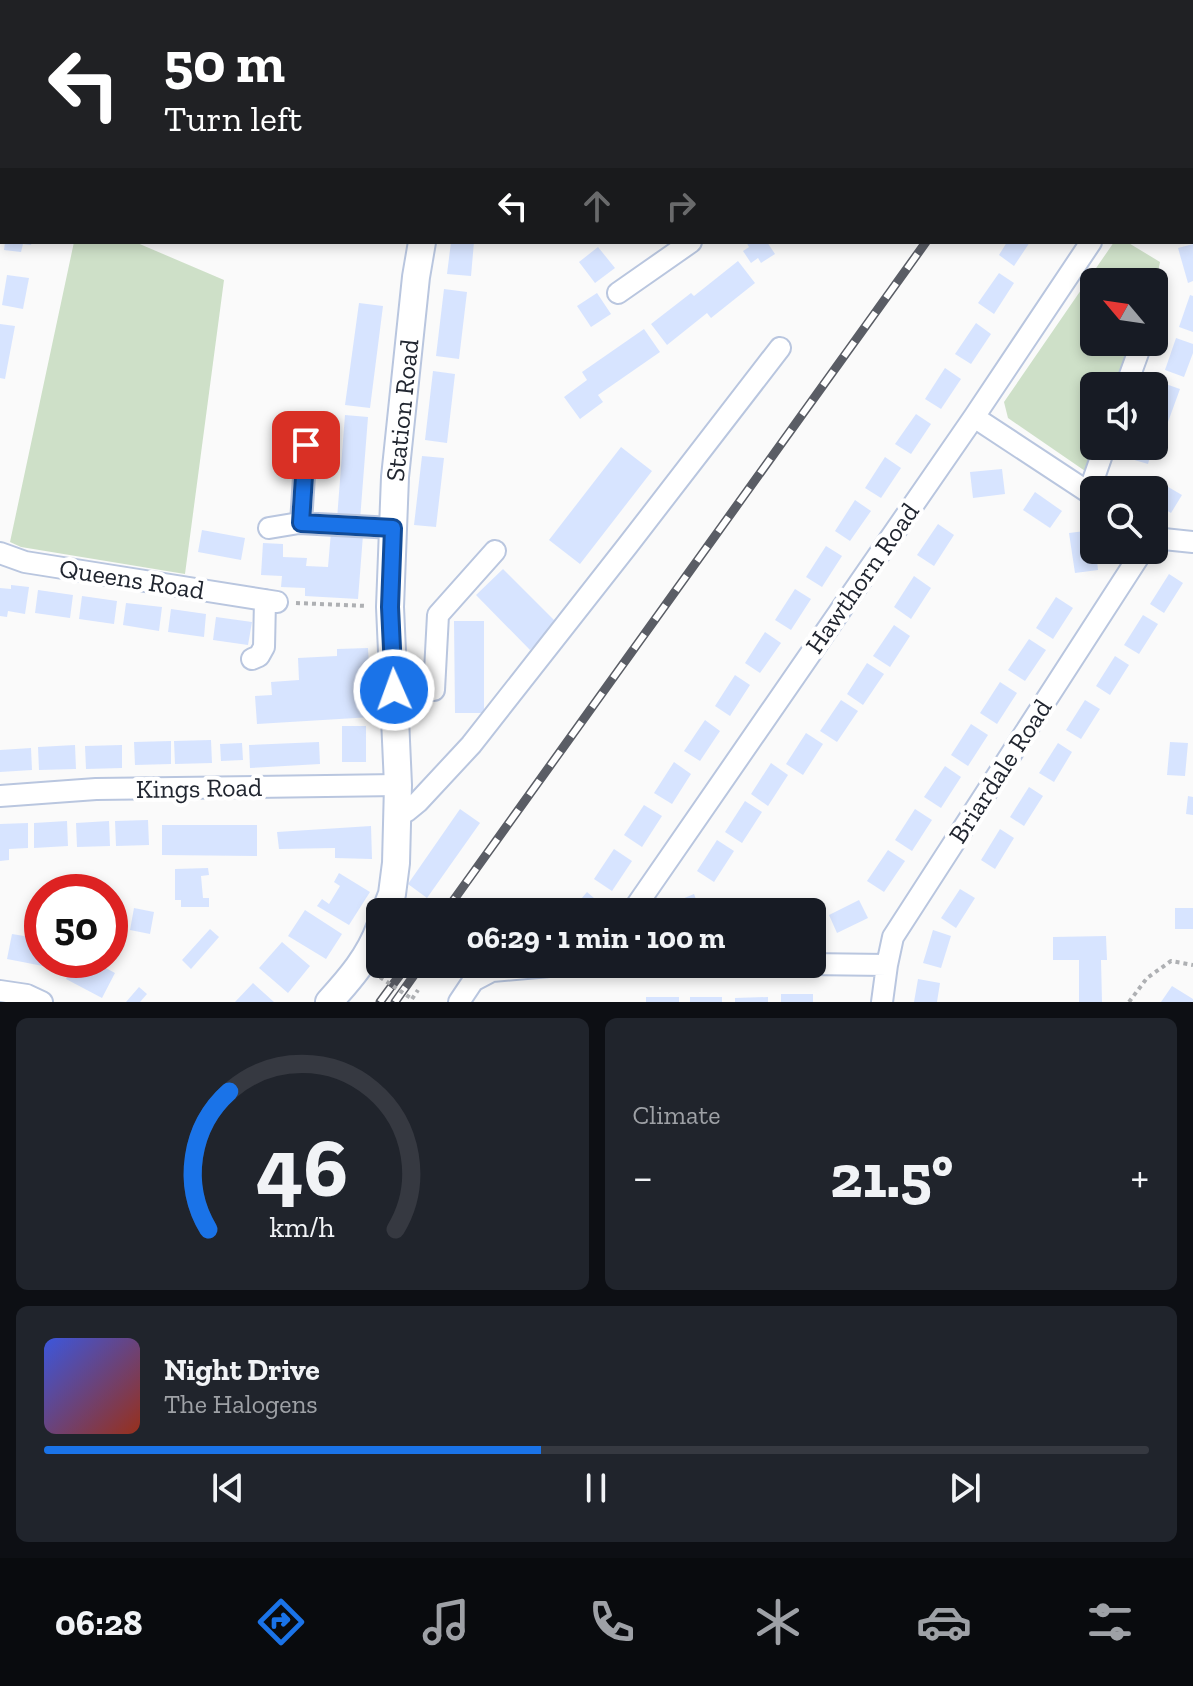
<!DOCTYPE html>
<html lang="en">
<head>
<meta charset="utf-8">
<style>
  body { margin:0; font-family:"Zilla Slab",serif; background:#20242c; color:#f1f3f6; height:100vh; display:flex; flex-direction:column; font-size:30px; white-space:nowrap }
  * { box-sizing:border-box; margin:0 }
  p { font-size:26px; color:#9ea1a6 }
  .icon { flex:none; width:44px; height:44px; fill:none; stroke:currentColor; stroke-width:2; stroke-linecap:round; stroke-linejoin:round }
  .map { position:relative; height:1002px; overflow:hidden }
  .side { display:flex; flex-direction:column; gap:16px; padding:16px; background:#0d0f14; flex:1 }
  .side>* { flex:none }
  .top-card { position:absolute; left:0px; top:0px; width:1194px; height:244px; box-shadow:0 4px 12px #0003; background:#202124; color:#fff; overflow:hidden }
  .needle { width:52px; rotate:299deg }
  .buttons { position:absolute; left:1080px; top:268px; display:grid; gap:16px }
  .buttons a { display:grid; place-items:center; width:88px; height:88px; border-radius:12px; background:#171b24; box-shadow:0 4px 12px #0003; font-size:40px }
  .speed { position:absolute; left:24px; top:874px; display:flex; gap:16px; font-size:40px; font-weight:700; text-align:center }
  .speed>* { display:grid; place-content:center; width:104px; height:104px; border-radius:50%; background:#171b24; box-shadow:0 4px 12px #0003; line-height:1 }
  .speed .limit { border:12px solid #d22; background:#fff; color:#111 }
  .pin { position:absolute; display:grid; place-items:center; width:68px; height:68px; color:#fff; margin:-34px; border-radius:16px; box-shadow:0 4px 12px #0006 }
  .me { position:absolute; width:88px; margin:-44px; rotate:358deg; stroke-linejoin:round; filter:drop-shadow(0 0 6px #0008) }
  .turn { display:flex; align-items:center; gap:28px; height:168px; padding:0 32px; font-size:36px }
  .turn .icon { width:104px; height:104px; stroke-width:2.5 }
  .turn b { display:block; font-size:56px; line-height:68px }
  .lanes { display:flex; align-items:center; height:76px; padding:0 32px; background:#0003; justify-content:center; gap:40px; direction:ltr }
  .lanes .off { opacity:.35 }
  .big { font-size:60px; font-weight:800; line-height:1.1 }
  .side .widget { flex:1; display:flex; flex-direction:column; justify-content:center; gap:12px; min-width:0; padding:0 28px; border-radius:12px; background:#20242c }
  .side .dial { align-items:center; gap:0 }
  .dial svg { height:208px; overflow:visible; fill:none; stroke:#363941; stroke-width:7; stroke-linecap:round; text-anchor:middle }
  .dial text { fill:#f1f3f6; stroke:none }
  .song { display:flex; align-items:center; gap:24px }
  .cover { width:96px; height:96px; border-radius:12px; background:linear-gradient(135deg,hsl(230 70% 55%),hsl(10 70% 35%)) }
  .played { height:8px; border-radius:4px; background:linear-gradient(90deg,#1a73e8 45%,#363941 45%) }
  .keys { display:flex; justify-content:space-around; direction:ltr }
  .heat { display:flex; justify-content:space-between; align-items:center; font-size:44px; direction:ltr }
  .side .tiles { flex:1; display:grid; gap:16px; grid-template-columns:1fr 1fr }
  .widget:last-child { grid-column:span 2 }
  .trip { position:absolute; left:366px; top:898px; width:460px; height:80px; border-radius:12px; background:#171b24; box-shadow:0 4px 12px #0003; font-weight:800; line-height:80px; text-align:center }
  .tabs { display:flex; height:128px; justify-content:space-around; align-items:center; background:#090b0e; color:#9ea1a6 }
  .tabs .icon { width:56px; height:56px }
  .tabs .active { color:#1a73e8 }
  .tabs b { font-size:36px; color:#f1f3f6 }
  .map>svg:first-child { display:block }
</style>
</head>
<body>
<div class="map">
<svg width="1193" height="1002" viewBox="0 0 1193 1002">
  <rect width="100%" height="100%" fill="#fafafa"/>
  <path fill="#cee0c8" d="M74,242H135L224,280L185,574L21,547L10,542Z
    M1114,242H1127L1160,262L1154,292V282H1094V342H1131L1117,386H1094V446H1097L1088,473L1008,418L1004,402Z"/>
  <path fill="#d7e4ff" d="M5,242H32L31,245L23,244L21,252L4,250Z
    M451,242H474L471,276L447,274Z
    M746,242H767L775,254L761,263L758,258L751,263L743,251L749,247Z
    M1007,242H1030L1014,266L999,255Z
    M1193,244V281L1188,283L1178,248Z
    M598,247L615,268L595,283L579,262Z
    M738,261L755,283L711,318L707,313L667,345L651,324L691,293L694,296Z
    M999,273L1014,283L994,314L978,303Z
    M7,275L29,278L23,309L2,305Z
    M444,289L467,292L459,359L436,356Z
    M597,293L611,314L591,327L577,306Z
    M1190,295L1193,296V332L1179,327Z
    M359,303L383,306L370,408L345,405Z
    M976,323L991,334L971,364L955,354Z
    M0,324L15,326L5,379L0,378Z
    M644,329L660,352L598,395L603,402L580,419L564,397L587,380L582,372Z
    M1176,338L1193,344V353L1184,377L1165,370Z
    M945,368L961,379L941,409L925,399Z
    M433,371L455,374L447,443L425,440Z
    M1160,382L1180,389L1168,422L1154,417V399Z
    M916,414L931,424L911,454L895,444Z
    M345,415L368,417L360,520L337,519Z
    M1135,446H1153L1148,464L1131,459Z
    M621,447L652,471L580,564L549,540Z
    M422,456L444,458L436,527L414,525Z
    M885,457L901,468L881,498L865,488Z
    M1002,469L1005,494L973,498L970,472Z
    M1151,477L1182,495L1171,513L1154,503V490H1144Z
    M1035,492L1062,511L1050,528L1023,510Z
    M855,500L871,511L850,541L835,531Z
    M938,524L954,535L934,566L917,555Z
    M202,530L245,538L241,560L198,552Z
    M1093,530L1094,550H1096L1098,570L1075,573L1069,533Z
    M331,532L363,535L358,599L305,596V588L281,587L282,576L261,575L263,543L283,544V557L307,558L306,566L328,567Z
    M826,546L842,556L822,587L806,577Z
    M503,569L557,623L530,650L476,595Z
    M1169,574L1183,583L1164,613L1150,604Z
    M914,576L931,588L911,619L894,607Z
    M11,585L29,587L25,614L8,611L7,617L0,616V588L11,589Z
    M795,589L811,599L791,630L775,620Z
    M38,590L73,595L70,618L35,613Z
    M82,596L117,601L114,624L79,619Z
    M1056,597L1073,608L1053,639L1036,628Z
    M126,603L162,607L159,631L123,625Z
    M171,609L206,614L204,637L168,632Z
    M1143,615L1158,624L1139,654L1124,645Z
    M216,617L252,622L248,645L213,640Z
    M454,621H484V713H455Z
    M894,625L910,636L890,667L873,656Z
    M765,632L781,643L760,673L745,663Z
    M1029,639L1046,650L1025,681L1008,670Z
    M368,648L372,717L257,724L255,696L272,695L271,682L299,680L298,658L337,656V649Z
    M1115,656L1129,665L1110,695L1096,686Z
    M867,663L884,674L863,705L847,694Z
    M735,675L750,685L730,716L715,706Z
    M1000,682L1017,693L997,724L980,713Z
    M841,700L858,711L837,742L820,731Z
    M1085,700L1100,709L1081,739L1066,730Z
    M705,720L720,731L700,761L684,751Z
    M971,724L988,735L968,766L951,755Z
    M342,726H366V762H342Z
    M806,733L823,744L803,775L786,764Z
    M211,740L212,763L175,764L174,741Z
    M171,741V764L135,765L134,742Z
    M319,742L320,764L250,768L249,745Z
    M1170,742L1188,743L1185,776L1167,775Z
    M242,743L243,760L221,761L220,744Z
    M1058,743L1072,752L1054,782L1039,773Z
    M75,745L76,769L39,770L38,747Z
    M122,745V768L86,769L85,746Z
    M31,748L32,770L0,772V750Z
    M674,762L691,774L672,804L654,793Z
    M771,763L788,775L768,806L751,794Z
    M945,766L961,777L941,808L924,797Z
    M1029,787L1043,796L1024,826L1010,817Z
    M1188,796L1193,797V815L1186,814Z
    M745,801L762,812L742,843L725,832Z
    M644,805L662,816L642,847L624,835Z
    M460,809L480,823L427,898L408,884Z
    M915,809L932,820L912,851L895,840Z
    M148,820L149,845L116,846L115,821Z
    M67,821L68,846L34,848V823Z
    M109,821L110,846L77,847L76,823Z
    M28,823V848L9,849V860L0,861V824Z
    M162,825H257V856L162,855Z
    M371,826L372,859L335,858V848L279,849L277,832Z
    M1000,829L1014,838L995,869L981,860Z
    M717,840L734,851L714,882L697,871Z
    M614,849L632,861L612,891L594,879Z
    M888,850L905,861L884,892L867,881Z
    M208,868L209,875L201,876L203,898H209V907H181V900H175V869Z
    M339,873L370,892L349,925L317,906L322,899L329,904L340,886L334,882Z
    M960,889L975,898L956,928L941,918Z
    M587,892L601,904L594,912H570Z
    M694,894L701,912H679L675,902Z
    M859,900L868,918L837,933L829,915Z
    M134,908L154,912L150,934L130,930Z
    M1175,908H1193V929H1175Z
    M305,910L342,934L326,959L288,936Z
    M210,929L219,937L191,969L182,960Z
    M933,930L951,936L941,968L923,963Z
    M12,934L42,939L43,966L7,959Z
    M1106,936L1107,960H1101L1102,1002H1079V960H1053V937Z
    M282,942L310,966L288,993L259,968Z
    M76,960H91L115,973L102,998L66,979Z
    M918,979L940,983L937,1002H914Z
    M253,983L274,1002H235Z
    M1172,986L1193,999V1002H1161Z
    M139,987L147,994L140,1002H126Z
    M781,994H813V1002H781Z
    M646,997H679V1002H646Z
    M690,997H722V1002H690Z
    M768,997V1002H735V998Z"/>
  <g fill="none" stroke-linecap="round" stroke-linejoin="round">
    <g stroke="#b9c6df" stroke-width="24">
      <path id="minor" d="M593,0L595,2
        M898,0L900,2
        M403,2L404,0
        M1192,96L1193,94
        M618,293L691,242
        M1126,386L1142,342
        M974,417L1094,496
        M1089,492L1105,446
        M301,523L306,445
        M269,528L299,523L393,528
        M1154,538L1193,542
        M0,553L25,562L277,602
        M252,659L259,656L264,647L265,600
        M394,690H434L438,615L495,551
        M0,796L96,789L398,785
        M397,817L407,811L418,802L471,745L628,545L780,348
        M632,912L974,417L1091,242
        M807,964L887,965
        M0,991L27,995L42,1002
        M459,1002L473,981L492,971L572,964
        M882,1002L887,965L893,937L1143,550"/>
    </g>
    <g stroke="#b9c6df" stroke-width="30">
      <g id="major">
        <path d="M490,2L491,0"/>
        <path id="s1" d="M385,912L392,894L396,863L398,785L390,607L395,477L416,277L422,242"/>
        <path d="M329,1002C350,979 369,957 380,927"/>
      </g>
    </g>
    <path stroke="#aeb0b3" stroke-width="4" stroke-dasharray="4 4" stroke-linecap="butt" d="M202,2V0
      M296,603L367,606
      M412,999L418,990
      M1129,1002L1147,978L1171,961L1193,965"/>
    <use href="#minor" stroke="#fff" stroke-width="20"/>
    <use href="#major" stroke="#fff" stroke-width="26"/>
    <g stroke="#5a5d65" stroke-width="9">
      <path id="rail" d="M1111,2L1112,0
        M445,912L926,242
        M380,1002L408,964
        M395,1002L422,964"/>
    </g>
    <use href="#rail" stroke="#fff" stroke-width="6" stroke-dasharray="18" stroke-linecap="butt"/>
    <path stroke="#aeb0b3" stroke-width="4" stroke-dasharray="4 4" stroke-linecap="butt" d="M380,977L412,999"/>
  </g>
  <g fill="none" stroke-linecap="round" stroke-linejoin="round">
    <g stroke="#114b97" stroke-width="20">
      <path id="route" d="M306,445L301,523L393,528L390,607L394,690"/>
    </g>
    <use href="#route" stroke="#1a73e8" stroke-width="14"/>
  </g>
  <g text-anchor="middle" stroke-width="8" stroke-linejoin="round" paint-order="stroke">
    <g font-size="26" fill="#212630" stroke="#fff">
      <text dy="9" stroke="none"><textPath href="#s1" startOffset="504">Station Road</textPath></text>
      <text transform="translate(862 578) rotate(-55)" y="9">Hawthorn Road</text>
      <text transform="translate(132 579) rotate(9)" y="9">Queens Road</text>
      <text transform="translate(1000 771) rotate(-57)" y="9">Briardale Road</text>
      <text transform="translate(199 788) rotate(-1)" y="9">Kings Road</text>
    </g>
  </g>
</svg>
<div class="buttons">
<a><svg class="needle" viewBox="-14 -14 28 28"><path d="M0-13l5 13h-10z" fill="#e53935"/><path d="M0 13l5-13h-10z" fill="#9ea1a6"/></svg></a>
<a><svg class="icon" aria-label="sound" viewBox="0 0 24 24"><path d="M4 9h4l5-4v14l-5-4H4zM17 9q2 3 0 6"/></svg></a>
<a><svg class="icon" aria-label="search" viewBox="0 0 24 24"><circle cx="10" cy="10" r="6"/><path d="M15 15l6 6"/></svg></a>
</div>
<div class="speed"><div class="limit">50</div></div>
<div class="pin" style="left:306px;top:445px;background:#d93025"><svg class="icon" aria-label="arrive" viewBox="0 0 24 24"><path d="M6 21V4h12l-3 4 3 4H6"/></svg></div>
<svg class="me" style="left:394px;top:690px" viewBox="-20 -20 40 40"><circle r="17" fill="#1a73e8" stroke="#fff" stroke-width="3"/><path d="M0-11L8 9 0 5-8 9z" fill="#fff"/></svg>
<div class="trip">06:29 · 1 min · 100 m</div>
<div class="top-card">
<div class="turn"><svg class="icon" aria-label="left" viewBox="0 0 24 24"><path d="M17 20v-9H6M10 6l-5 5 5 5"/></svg><div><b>50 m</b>Turn left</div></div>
<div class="lanes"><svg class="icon" aria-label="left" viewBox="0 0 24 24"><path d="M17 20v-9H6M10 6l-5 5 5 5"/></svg><svg class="icon off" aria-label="ahead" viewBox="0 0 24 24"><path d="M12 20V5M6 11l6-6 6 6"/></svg><svg class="icon off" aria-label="right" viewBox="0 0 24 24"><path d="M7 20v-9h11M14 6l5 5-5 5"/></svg></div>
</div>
</div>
<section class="side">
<div class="tiles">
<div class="widget dial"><svg viewBox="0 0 100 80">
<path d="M14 69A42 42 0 1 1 86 69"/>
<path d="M14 69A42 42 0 0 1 22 16" stroke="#1a73e8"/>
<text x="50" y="56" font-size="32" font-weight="700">46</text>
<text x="50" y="72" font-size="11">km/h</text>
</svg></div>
<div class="widget"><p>Climate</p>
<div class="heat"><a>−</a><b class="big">21.5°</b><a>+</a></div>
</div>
<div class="widget">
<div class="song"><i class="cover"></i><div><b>Night Drive</b><p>The Halogens</p></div></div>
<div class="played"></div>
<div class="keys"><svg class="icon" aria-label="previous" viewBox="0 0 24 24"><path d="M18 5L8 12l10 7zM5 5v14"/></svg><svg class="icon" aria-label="pause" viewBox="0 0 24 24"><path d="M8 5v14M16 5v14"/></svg><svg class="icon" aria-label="next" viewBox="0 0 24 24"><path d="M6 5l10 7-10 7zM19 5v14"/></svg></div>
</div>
</div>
</section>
<nav class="tabs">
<b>06:28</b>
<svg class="icon active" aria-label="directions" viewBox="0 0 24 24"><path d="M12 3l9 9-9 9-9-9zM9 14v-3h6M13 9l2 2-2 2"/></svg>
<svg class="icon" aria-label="music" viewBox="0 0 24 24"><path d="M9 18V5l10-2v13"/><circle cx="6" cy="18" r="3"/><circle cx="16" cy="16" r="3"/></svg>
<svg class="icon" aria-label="phone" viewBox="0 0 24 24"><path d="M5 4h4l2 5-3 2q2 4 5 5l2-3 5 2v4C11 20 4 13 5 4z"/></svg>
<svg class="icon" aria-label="climate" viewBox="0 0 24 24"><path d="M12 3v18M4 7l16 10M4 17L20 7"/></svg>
<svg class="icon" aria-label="car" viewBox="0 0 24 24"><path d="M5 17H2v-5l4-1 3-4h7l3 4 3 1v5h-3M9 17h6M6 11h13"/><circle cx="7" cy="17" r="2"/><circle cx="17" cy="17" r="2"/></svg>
<svg class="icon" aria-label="filters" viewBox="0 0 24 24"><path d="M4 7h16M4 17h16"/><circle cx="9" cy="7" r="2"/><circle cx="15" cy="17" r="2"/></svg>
</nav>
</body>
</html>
